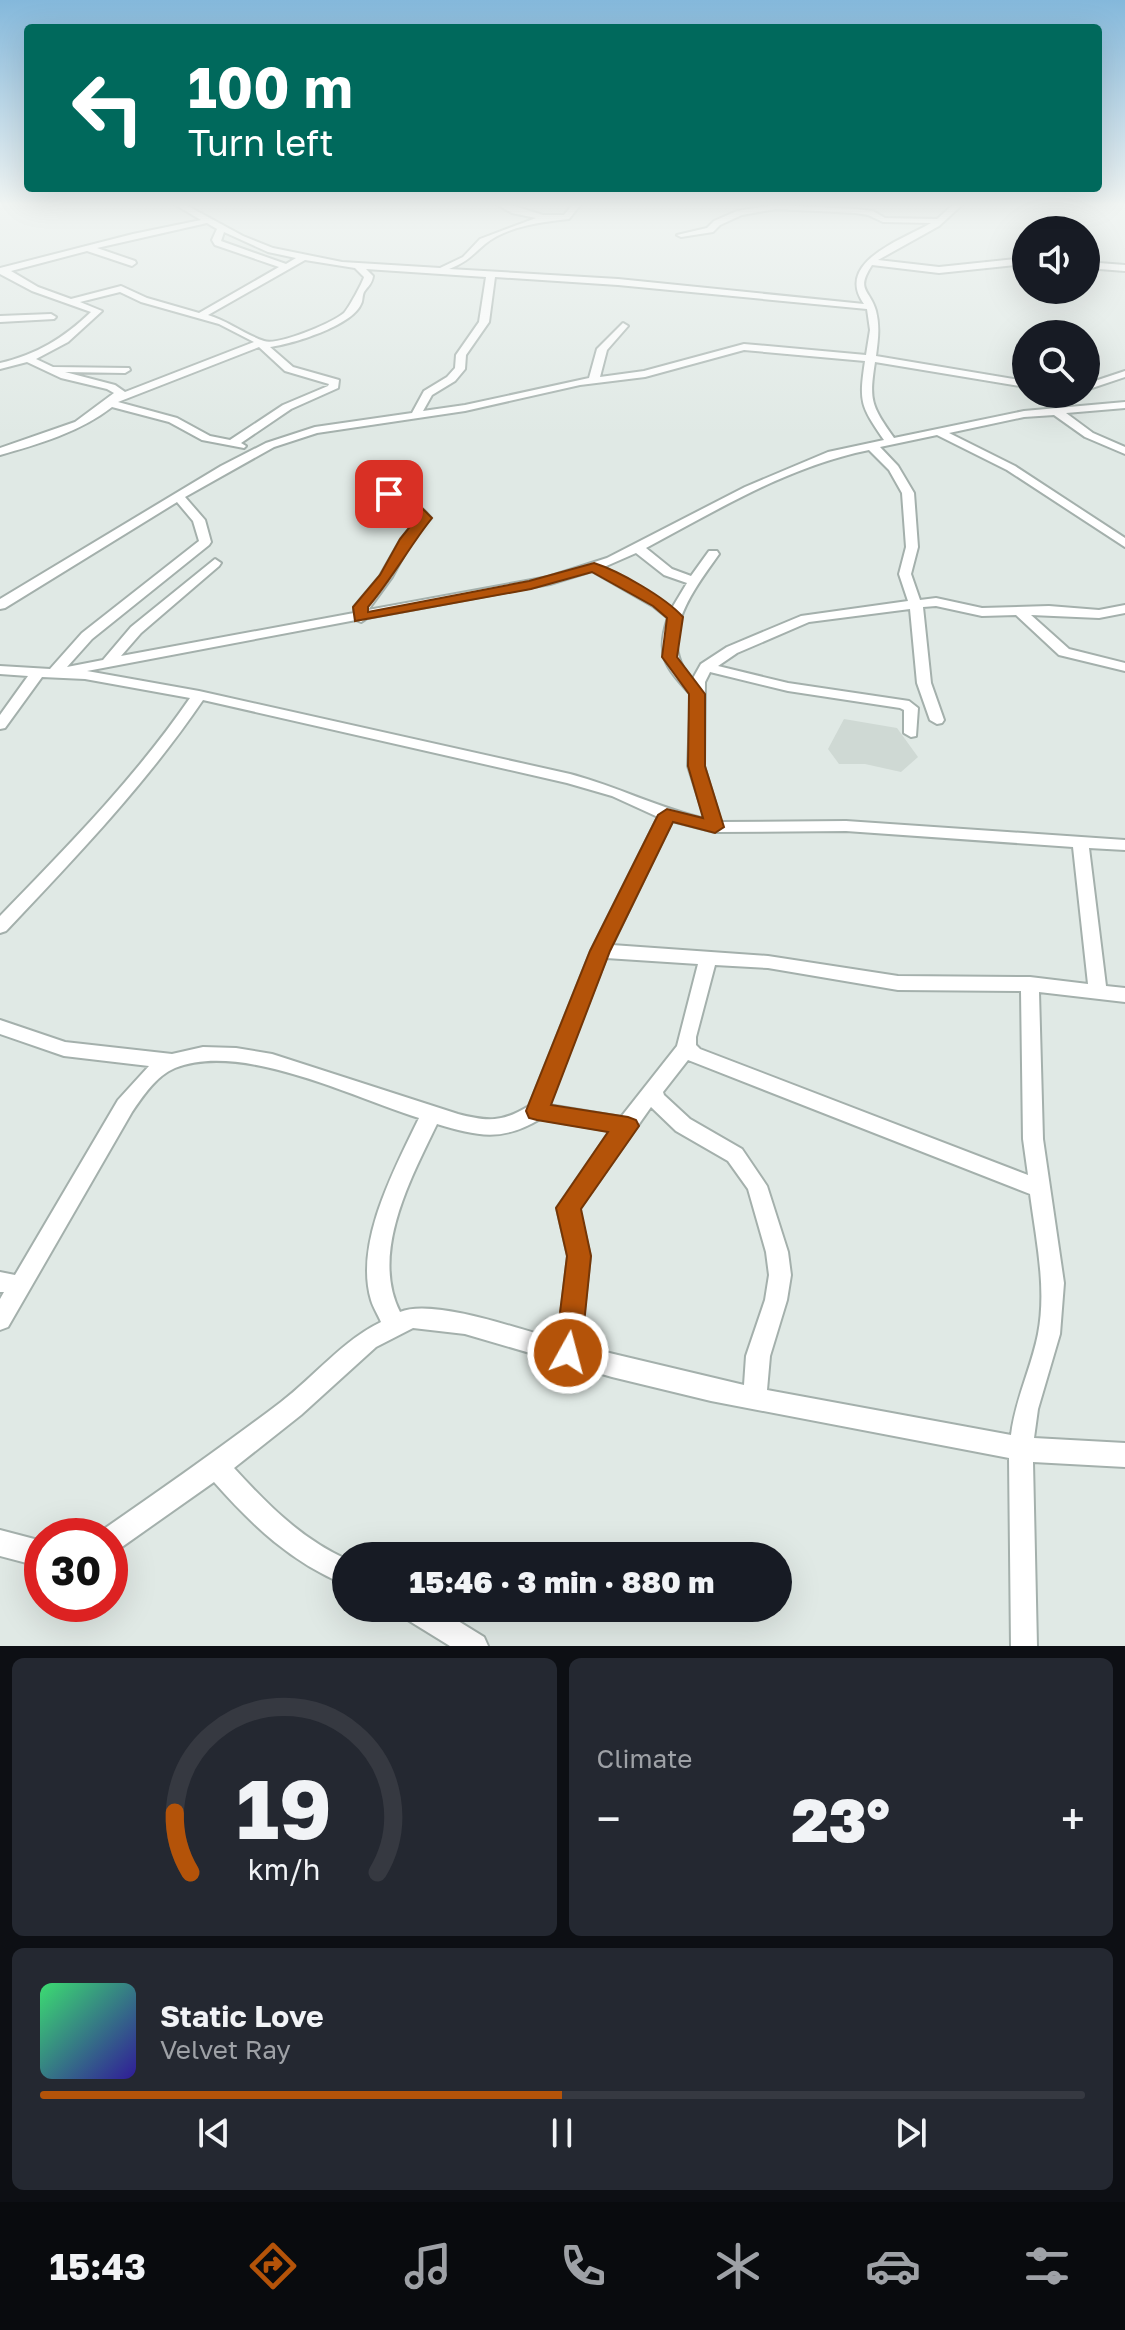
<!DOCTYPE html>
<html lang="en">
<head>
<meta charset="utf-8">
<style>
  body { margin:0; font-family:"Golos Text",sans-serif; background:#242831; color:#f1f3f6; height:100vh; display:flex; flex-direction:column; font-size:30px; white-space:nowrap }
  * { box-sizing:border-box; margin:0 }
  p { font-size:26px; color:#9ea1a6 }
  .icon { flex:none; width:44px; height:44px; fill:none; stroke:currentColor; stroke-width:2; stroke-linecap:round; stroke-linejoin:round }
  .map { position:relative; height:1646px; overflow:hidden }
  .details { display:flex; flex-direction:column; gap:12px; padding:12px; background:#0d0f14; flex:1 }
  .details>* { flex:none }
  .hud { position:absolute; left:24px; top:24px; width:1078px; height:168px; border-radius:8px; box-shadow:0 8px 32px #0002; background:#00695c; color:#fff; overflow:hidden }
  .tools { position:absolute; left:1012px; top:216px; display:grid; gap:16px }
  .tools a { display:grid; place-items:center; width:88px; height:88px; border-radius:50%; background:#171b24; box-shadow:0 8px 32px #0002; font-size:40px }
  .speed { position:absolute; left:24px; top:1518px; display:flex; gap:16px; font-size:40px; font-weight:700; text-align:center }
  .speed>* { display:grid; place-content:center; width:104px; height:104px; border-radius:50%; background:#171b24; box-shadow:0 8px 32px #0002; line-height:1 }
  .speed .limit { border:12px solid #d22; background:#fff; color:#111 }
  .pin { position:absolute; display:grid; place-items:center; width:68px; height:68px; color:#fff; margin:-34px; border-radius:16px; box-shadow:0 4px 12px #0006 }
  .me { position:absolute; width:88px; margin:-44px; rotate:7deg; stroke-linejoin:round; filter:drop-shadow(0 0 6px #0008) }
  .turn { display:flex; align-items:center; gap:28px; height:168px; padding:0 32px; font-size:36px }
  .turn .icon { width:104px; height:104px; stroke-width:2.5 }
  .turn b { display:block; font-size:56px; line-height:68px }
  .big { font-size:60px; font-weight:800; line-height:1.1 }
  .details .card { flex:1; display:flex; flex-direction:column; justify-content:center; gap:12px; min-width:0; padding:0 28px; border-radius:12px; background:#242831 }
  .details .dial { align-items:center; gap:0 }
  .dial svg { height:208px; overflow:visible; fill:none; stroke:#363941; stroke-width:7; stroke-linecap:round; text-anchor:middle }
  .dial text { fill:#f1f3f6; stroke:none }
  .song { display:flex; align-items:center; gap:24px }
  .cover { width:96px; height:96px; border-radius:12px; background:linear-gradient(135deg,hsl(140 70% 55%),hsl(250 70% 35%)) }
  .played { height:8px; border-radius:4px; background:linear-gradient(90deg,#b45309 50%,#363941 50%) }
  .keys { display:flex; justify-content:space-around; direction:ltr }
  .heat { display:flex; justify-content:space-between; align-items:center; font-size:44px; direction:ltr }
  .details .tiles { flex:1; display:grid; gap:12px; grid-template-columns:1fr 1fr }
  .card:last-child { grid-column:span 2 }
  .trip { position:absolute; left:332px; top:1542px; width:460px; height:80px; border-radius:40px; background:#171b24; box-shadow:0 8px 32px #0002; font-weight:800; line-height:80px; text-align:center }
  .menu { display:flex; height:128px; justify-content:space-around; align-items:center; background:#090b0e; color:#9ea1a6 }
  .menu .icon { width:56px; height:56px }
  .menu .current { color:#b45309 }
  .menu b { font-size:36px; color:#f1f3f6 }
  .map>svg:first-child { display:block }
</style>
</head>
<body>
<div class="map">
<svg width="1125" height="1646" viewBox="0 0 1125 1646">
  <rect width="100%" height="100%" fill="#e0e9e5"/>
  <path fill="#cfd9d4" d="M844,719L897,728L918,757L901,772L865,764H839L828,749Z"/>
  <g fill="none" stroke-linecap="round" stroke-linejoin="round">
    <g stroke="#a4b0ac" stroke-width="4">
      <path id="minor" d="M174,204H184L243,236L273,248L342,262L440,268L463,257L480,239L536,218L512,213L496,204H507L543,215H564L573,204H581L569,219C542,222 507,226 485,244C471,256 467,262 449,269L618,279L864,304C834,262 902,240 931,223L883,222L868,215L855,213L776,209L742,215L720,225L713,232L681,237L677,235L707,228L714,221L737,211L776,205L855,209L873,211L885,218L937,219L954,204H963L939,226L878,260L939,267L1026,258V264L939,273L872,265C855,291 870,289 876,311C880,327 878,340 876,356L1026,381V387L875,362C869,401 871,405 894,438L1024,411L1125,402V408L1066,413L1093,433L1125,447V454L1085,437L1054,415L1024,417L949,433L1015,466L1125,538V547L1007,470L937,435L880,447L898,466L914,493L918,547L911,574L920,600L936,598L982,608L1049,606L1099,610L1125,605V613L1099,618L1031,615L1069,649L1125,663V671L1059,655L1016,615L982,616L936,606L923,607L931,683L944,720L942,723L937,724L930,720L917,683L910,609L809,622L737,653L718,666L788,683L909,701L918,708L916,736L911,737L904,733V710L900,708L788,691L710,672L705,682L704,766L721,822L846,821L1125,840V850L1089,848L1106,986L1125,988V1002L1039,992L1043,1139L1064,1283L1060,1334L1038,1409L1034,1438L1125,1443V1467L1033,1462L1037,1646H1011L1009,1458L711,1401L612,1377L465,1334L413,1328L376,1347L301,1415L234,1468C267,1504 300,1538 346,1559V1585C291,1562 253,1526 214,1482L119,1549L110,1553V1536H99L101,1531C162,1489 222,1447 281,1402C315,1376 342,1341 381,1322C378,1315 373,1307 371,1300C354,1243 395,1168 419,1118C354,1098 242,1041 175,1068C156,1076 143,1096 132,1112L8,1327L0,1330V1299L4,1292H0V1272L15,1275L118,1100L149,1066L64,1056L0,1034V1020L65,1042L172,1054L203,1047L236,1048L272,1054L458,1114C488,1122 503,1122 529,1106L591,951L658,817L612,796L567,783L203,700C146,784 75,858 6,931L0,933V916C67,847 136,777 190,698L85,679L42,677L5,728L0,729V715L28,676L0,674V666L50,669L82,633L199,541L193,521L177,502L5,608L0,609V599L221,466L266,443L315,427L412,413L424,391L447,377L455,368L456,355L479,322L486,277L366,269L373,276C372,284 368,286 364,292C362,296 363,301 361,304C352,326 292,344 270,347L293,367L339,380L338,388L291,409L241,443L246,446L244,448L202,440L169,422L112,407C80,432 39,444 0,455V448L75,422L114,393L107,389L61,378L27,362L0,369V363C36,355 64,338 91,312L32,291L0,274V268L133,234L201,220ZM207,223L217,229L212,240L215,245L279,267L199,313L147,298L121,286L71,299L38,287L11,271L87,251L132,266L136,263L135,261L97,248ZM224,232L268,252L296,258L286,264L221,241ZM305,260L355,268L364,277C363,282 348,309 344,313C332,323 278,346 264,341C244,334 228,321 208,315ZM495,277L618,285L867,309L870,330L866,355L744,344L644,371L600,377L607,350L628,326L623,323L597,349L589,378L465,405L423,411L432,395L455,381L465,369L466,355L489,322ZM120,292L141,302L219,324L254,342L125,392L115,385L65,372L125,373L130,370L129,368L53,367L36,359L68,342L102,311L80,302ZM259,347L285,371L329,384L328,386L283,405L230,440L210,436L177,418L118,402ZM744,350L865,361C859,402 860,405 884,440L828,452L745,487L607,558L548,577L368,610L392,577L412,540L431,518C419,505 404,490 385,492V496L404,504L418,518L401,539L380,576L354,607V613L121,656L141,633L219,566L221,563L215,559L131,627L103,660L67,667L92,639L209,545L211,542L205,520L185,497L274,447L317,433L465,411L580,385L645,377ZM869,450L889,470L902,493L906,547L899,574L908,601L801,616L727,647L701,664L692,680C655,638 693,591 719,554L717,551H709L691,576L672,569L646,548C717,510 789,466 869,450ZM636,553L664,575L687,583L672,608L604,567ZM592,571L653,606L668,618C655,656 666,667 691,695L688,766L705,819C658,808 616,786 570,774L199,691L87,671L356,620L361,622L367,618L550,584ZM672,821L715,832L846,831L1073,847L1088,984L1030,977L898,976L768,956L612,945ZM606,958L698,964L677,1046L621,1117L549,1105ZM715,965L768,968L898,990L1021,991L1023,1139L1028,1175L700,1049L696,1045V1037ZM688,1060L1030,1194C1036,1240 1047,1288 1038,1334C1031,1369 1015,1400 1011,1435L767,1390L770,1356L787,1300L791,1275L788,1252L767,1186L742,1149L690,1119L664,1095L663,1092ZM651,1107L676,1131L728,1161L748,1189L766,1252L769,1275L765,1300L746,1356L744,1385L580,1346L590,1256L579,1209ZM540,1119L610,1131L557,1208L568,1256L558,1340C522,1330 433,1298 400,1312C370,1253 411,1178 437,1124C477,1136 502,1142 540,1119Z
        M1086,262L1125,265V271L1086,268Z
        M51,314L56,317L54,319L0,322V316Z
        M1125,371V377L1086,390V384Z
        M0,1530L42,1541V1567L0,1556Z
        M399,1608H437L484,1637L488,1646H450L403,1617Z"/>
    </g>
    <use href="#minor" fill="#fff" fill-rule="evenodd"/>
  </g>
  <linearGradient id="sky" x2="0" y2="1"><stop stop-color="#84b8db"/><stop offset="0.47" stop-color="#f1f5f3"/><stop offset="1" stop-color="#f1f5f3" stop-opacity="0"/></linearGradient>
  <rect width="1125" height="435" fill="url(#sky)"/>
  <path fill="#b45309" stroke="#753606" stroke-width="2" d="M389,490L413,499L432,518C409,547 392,579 368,607V612L529,581L594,563C619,571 665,597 683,617L677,657L705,694V766L724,827L715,833L673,822L610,951L551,1105L628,1117L636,1120L639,1126L581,1209L591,1256L581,1353L578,1362L568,1365L559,1362L555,1353L567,1256L556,1208L608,1132L537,1120L529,1118L526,1111L590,951L658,815L667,809L703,818L688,766L689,694L662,657L667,618L653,606L592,572L531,589L355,621L353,607L380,575L400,539L417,518L404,505L385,496L383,494Z"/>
</svg>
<div class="tools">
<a><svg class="icon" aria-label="sound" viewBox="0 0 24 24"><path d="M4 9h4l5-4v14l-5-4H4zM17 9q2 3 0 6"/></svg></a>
<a><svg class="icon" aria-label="search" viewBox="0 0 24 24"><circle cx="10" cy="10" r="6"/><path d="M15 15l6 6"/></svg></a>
</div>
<div class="speed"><div class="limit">30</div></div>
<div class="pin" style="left:389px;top:494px;background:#d93025"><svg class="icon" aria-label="arrive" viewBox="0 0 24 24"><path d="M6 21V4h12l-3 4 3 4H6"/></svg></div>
<svg class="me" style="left:568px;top:1353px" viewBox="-20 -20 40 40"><circle r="17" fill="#b45309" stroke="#fff" stroke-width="3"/><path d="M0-11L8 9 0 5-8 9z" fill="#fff"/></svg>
<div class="trip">15:46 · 3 min · 880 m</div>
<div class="hud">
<div class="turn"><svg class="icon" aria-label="left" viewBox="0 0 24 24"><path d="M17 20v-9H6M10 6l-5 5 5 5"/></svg><div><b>100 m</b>Turn left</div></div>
</div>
</div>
<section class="details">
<div class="tiles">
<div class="card dial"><svg viewBox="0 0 100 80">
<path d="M14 69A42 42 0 1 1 86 69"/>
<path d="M14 69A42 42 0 0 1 8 46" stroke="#b45309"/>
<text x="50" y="56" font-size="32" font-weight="700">19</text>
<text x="50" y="72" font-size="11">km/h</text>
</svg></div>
<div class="card"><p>Climate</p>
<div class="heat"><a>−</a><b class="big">23°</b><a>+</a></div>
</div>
<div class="card">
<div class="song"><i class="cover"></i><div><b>Static Love</b><p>Velvet Ray</p></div></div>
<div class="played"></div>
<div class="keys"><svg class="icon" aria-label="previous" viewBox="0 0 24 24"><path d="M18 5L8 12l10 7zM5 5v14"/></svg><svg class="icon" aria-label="pause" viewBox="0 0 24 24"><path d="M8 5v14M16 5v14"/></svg><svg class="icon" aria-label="next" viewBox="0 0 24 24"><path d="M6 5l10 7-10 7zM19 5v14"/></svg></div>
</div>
</div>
</section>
<nav class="menu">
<b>15:43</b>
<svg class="icon current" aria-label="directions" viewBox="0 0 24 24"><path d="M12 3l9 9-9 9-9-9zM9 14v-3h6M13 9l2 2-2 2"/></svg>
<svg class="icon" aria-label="music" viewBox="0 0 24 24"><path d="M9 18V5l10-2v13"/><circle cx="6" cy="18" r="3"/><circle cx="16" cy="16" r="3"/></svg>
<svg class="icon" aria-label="phone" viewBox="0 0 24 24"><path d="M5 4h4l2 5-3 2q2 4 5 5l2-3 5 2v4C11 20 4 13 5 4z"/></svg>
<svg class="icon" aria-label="climate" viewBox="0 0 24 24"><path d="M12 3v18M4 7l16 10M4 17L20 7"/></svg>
<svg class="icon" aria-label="car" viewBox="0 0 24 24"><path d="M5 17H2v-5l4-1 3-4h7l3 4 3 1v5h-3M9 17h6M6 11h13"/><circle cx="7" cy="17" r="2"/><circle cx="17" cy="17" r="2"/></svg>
<svg class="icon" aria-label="filters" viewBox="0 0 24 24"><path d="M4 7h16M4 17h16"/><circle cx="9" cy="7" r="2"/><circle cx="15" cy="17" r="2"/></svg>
</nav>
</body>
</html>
